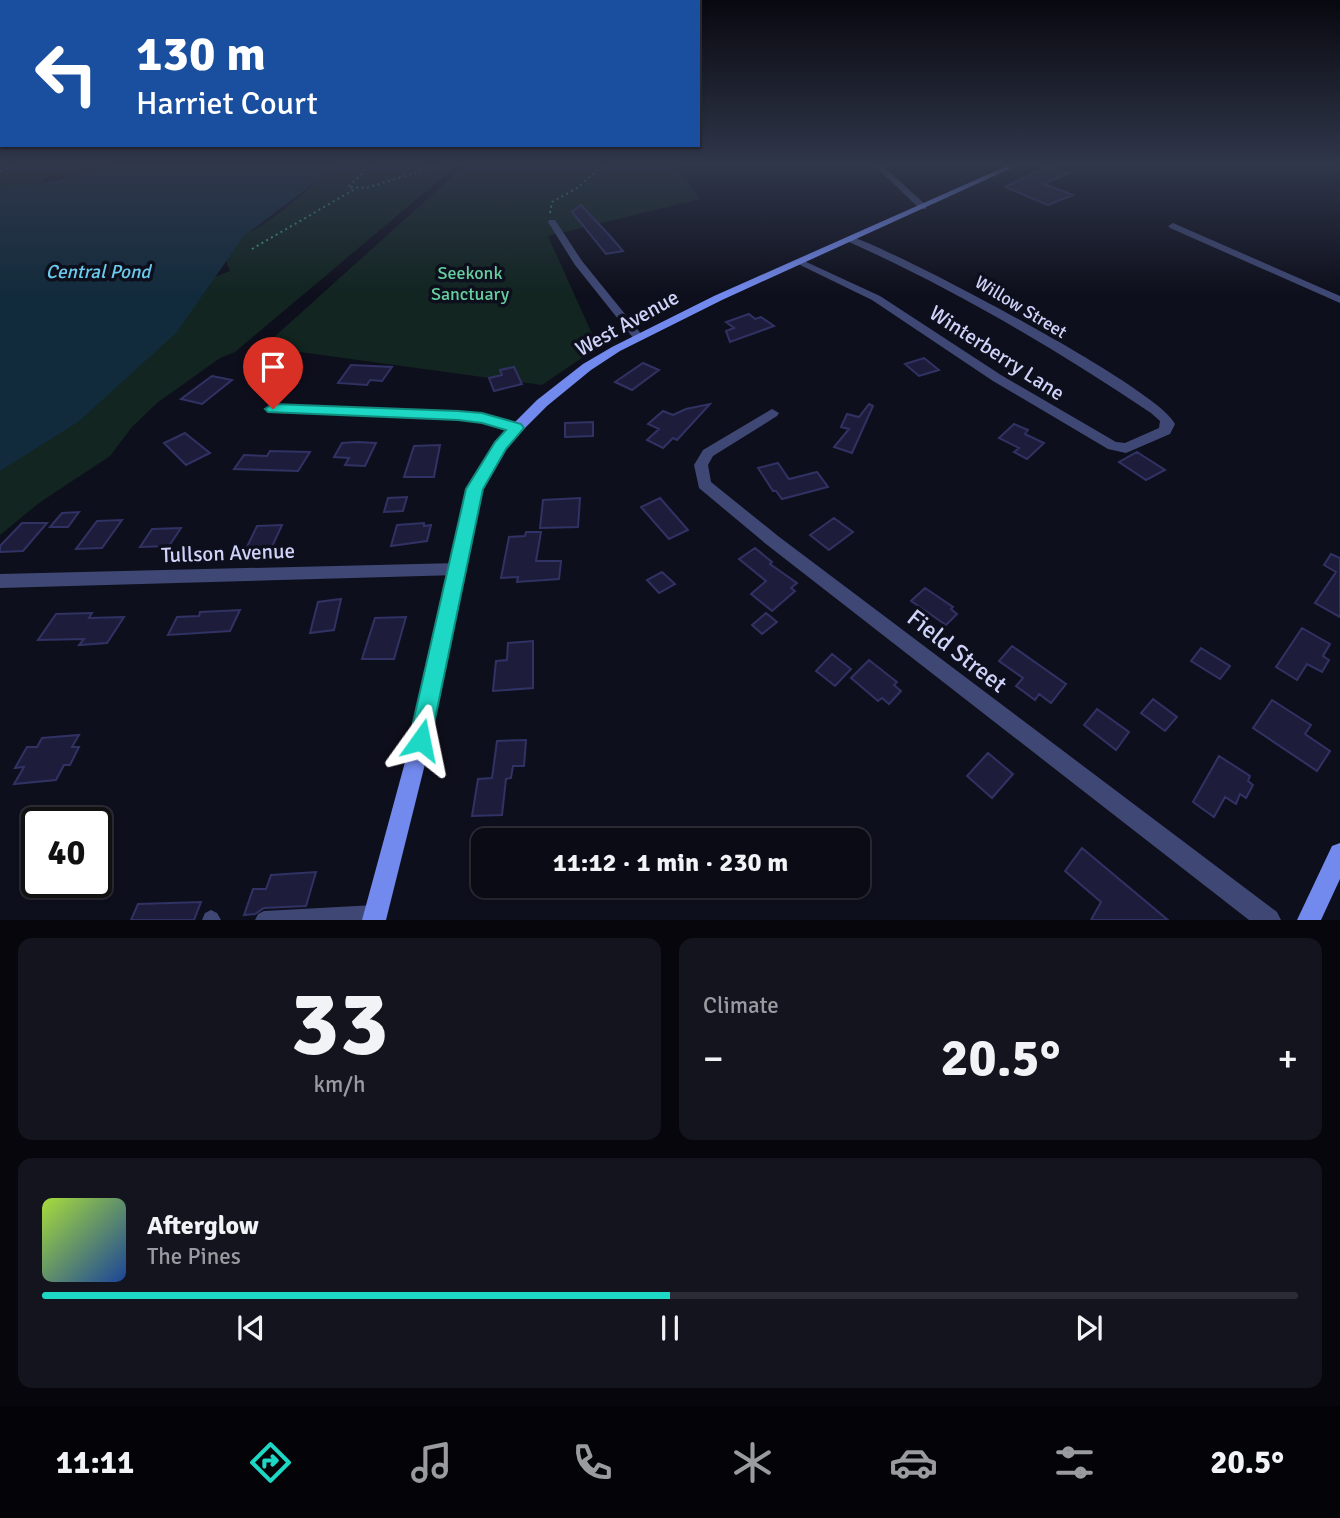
<!DOCTYPE html>
<html lang="en">
<head>
<meta charset="utf-8">
<style>
  body { margin:0; font-family:Signika,sans-serif; background:#13141e; color:#f1f3f6; height:100vh; display:flex; flex-direction:column; font-size:26px; white-space:nowrap }
  * { box-sizing:border-box; margin:0 }
  p { font-size:23px; color:#999ba0 }
  .icon { flex:none; width:38px; height:38px; fill:none; stroke:currentColor; stroke-width:2; stroke-linecap:round; stroke-linejoin:round }
  .map { position:relative; height:920px; overflow:hidden }
  .details { display:flex; flex-direction:column; gap:18px; padding:18px; background:#06060c; flex:1 }
  .details>* { flex:none }
  .guide { position:absolute; left:0px; top:0px; width:700px; height:147px; box-shadow:0 2px 5px #0004,0 0 0 2px #2a2b34; background:#1a4fa0; color:#fff; overflow:hidden }
  .speed { position:absolute; left:21px; top:807px; display:flex; gap:14px; font-size:35px; font-weight:700; text-align:center }
  .speed>* { display:grid; place-content:center; width:91px; height:91px; border-radius:50%; background:#0a0b15; box-shadow:0 2px 5px #0004,0 0 0 2px #2a2b34; line-height:1 }
  .speed .limit { border:4px solid #111; border-radius:10px; background:#fff; color:#111 }
  .pin { position:absolute; display:grid; place-items:center; width:60px; height:60px; color:#fff; margin:-72px -30px; border-radius:50% 50% 50% 0; rotate:-45deg; box-shadow:0 0 7px #0007 }
  .pin .icon { rotate:45deg }
  .me { position:absolute; width:77px; margin:-38px; rotate:12deg; stroke-linejoin:round; filter:drop-shadow(0 0 5px #0008) }
  .turn { display:flex; align-items:center; gap:24px; height:147px; padding:0 21px; font-size:32px }
  .turn .icon { width:91px; height:91px; stroke-width:2.5 }
  .turn b { display:block; font-size:49px; line-height:60px }
  .big { font-size:52px; font-weight:700; line-height:1.1 }
  .details .widget { flex:1; display:flex; flex-direction:column; justify-content:center; gap:10px; min-width:0; padding:0 24px; border-radius:14px; background:#13141e }
  .details .dial { align-items:center; gap:0 }
  .dial b { font-size:91px; line-height:1 }
  .song { display:flex; align-items:center; gap:21px }
  .cover { width:84px; height:84px; border-radius:10px; background:linear-gradient(135deg,hsl(80 70% 55%),hsl(220 70% 35%)) }
  .played { height:7px; border-radius:4px; background:linear-gradient(90deg,#1cd8c4 50%,#2a2b34 50%) }
  .keys { display:flex; justify-content:space-around; direction:ltr }
  .heat { display:flex; justify-content:space-between; align-items:center; font-size:38px; direction:ltr }
  .details .tiles { flex:1; display:grid; gap:18px; grid-template-columns:1fr 1fr }
  .widget:last-child { grid-column:span 2 }
  .trip { position:absolute; left:471px; top:828px; width:399px; height:70px; border-radius:14px; background:#0a0b15; box-shadow:0 2px 5px #0004,0 0 0 2px #2a2b34; font-weight:700; line-height:70px; text-align:center }
  .menu { display:flex; height:112px; justify-content:space-around; align-items:center; background:#040408; color:#999ba0 }
  .menu .icon { width:49px; height:49px }
  .menu .on { color:#1cd8c4 }
  .menu b { font-size:32px; color:#f1f3f6 }
  .map>svg:first-child { display:block }
</style>
</head>
<body>
<div class="map">
<svg width="1340" height="920" viewBox="0 0 1340 920">
  <rect width="100%" height="100%" fill="#0e0f1c"/>
  <path fill="#122521" d="M0,166H129L88,176L45,177L41,184L0,192Z
    M334,166H456L235,352L220,358L157,403L132,427L110,456L39,503L0,535V462L201,282L230,271L226,261L227,243C269,227 301,195 334,166Z
    M464,166H676L700,199L548,236L598,347L542,385L263,347Z"/>
  <path fill="#122b3c" d="M118,166H337L244,236L176,333L78,422L0,471V190L55,181Z"/>
  <path fill="#1d1d3b" stroke="#313264" stroke-width="2" d="M1048,166L1069,173L1043,184L1073,195L1048,205L1005,187Z
    M581,205L610,236L623,251L606,254L572,212Z
    M749,314L755,319L761,317L774,326L730,342L726,331L734,328L726,322Z
    M924,358L939,370L919,376L905,364Z
    M643,363L659,370L632,390L615,382Z
    M351,365L392,367L382,381L370,380L367,385L338,383Z
    M514,367L522,384L494,391L489,378L502,375L500,370Z
    M212,376L232,380L202,404L181,399Z
    M710,404L677,440L673,438L663,448L647,440L659,429L648,424L663,411L673,415L686,409Z
    M869,404L873,406L852,453L834,447L849,429L841,427L847,414L859,417Z
    M593,422V436L565,437V423Z
    M1014,424L1028,430L1025,434L1044,443L1027,459L1014,452L1019,448L999,438Z
    M185,433L210,453L186,465L164,443Z
    M357,442L376,443L365,466L345,465L349,458L334,457L342,443Z
    M440,445L434,477H404L414,446Z
    M270,451L310,452L298,471L234,469L244,455L267,456Z
    M1137,452L1165,470L1146,480L1119,462Z
    M778,463L789,479L817,472L828,487L782,499L776,491H773L758,468Z
    M407,497L403,511L384,512L388,498Z
    M580,498L578,527L540,528L543,500Z
    M660,498L688,530L669,539L641,507Z
    M79,512L68,527H50L62,513Z
    M834,518L853,532L829,550L810,535Z
    M122,520L102,548L76,549L97,521Z
    M22,523H47L23,551L0,552V546Z
    M424,523V526L431,525L427,541L391,546L397,525Z
    M282,525L270,551L244,553L257,526Z
    M181,528L169,546L140,547L152,529Z
    M526,532H541L536,561H561L559,579L517,582L518,577L501,578L509,537L525,536Z
    M755,548L772,562L770,564L797,583L791,588L795,591L772,611L751,594L766,581L739,559Z
    M1331,554L1340,558V617L1315,603L1336,572L1324,565Z
    M662,572L675,584L659,593L647,580Z
    M925,588L953,607L951,609L957,614L946,625L911,601Z
    M341,599L334,630L310,633L318,602Z
    M240,610L230,631L168,635L177,617L199,616L200,612Z
    M92,613L89,618L124,617L107,643L79,645L84,639L38,640L56,614Z
    M766,613L777,622L762,634L752,625Z
    M406,617L394,659H362L375,618Z
    M1302,628L1330,644L1323,656L1329,660L1322,672L1307,664L1297,680L1276,667Z
    M533,641V688L493,691L496,661L507,660L508,643Z
    M1012,646L1066,684L1051,703L1039,694L1035,700L1016,686L1023,678L999,661Z
    M1201,648L1230,666L1220,679L1191,661Z
    M832,654L851,669L835,686L816,671Z
    M869,660L897,682L894,685L901,691L889,704L882,698L878,701L851,678Z
    M1153,699L1177,717L1165,731L1141,713Z
    M1272,700L1311,725L1305,734L1330,751L1317,771L1253,728Z
    M1097,709L1129,732L1116,750L1084,725Z
    M79,735L72,747H79L70,765H64L56,780L14,784L24,767L15,768L27,747H37L42,738Z
    M526,740L524,766H513L511,778L506,779L502,815L472,816L478,779L492,778L497,741Z
    M988,753L1013,774L992,798L967,776Z
    M1219,756L1250,776L1248,781L1253,785L1246,798L1240,794L1236,804L1225,797L1214,817L1193,802Z
    M1082,848L1168,920H1091L1101,902L1065,871Z
    M316,872L306,906L264,908L255,914L244,915L253,889H266L271,875Z
    M201,902L194,920H131L138,904Z"/>
  <g fill="none" stroke-linecap="round" stroke-linejoin="round">
    <path stroke="#3ca185" stroke-width="2" stroke-dasharray="2 3.5" stroke-linecap="butt" d="M370,166L348,187L366,188L437,166
      M0,171L15,166
      M550,213L552,202L577,188L602,166
      M252,249L355,189"/>
    <path fill="#3f4875" fill-rule="evenodd" d="M375,905L381,908L384,914L382,920H255L258,914L264,911Z
      M211,910L217,913L221,920H202L205,913Z"/>
    <path fill="#3f4875" fill-rule="evenodd" d="M875,166H883L926,205V209H920Z
      M549,220H555L582,261L642,335V339H634L575,265L548,222Z
      M1173,223L1340,296V303L1170,228L1168,226Z
      M850,236C897,251 1160,389 1175,424L1170,434L1126,453L1108,449L993,381L872,300L794,262L802,260L880,296L1001,375L1116,442L1125,443L1159,428L1160,421L1151,413C1054,348 954,289 847,241L845,239Z
      M273,405L458,412L482,414L521,425L523,428L516,432L481,422L458,420L268,412L267,409L268,406Z
      M772,409L779,413L777,416L713,456L708,465L711,482L778,536L1277,912L1281,920H1249L766,544L699,488L694,465L703,450Z
      M458,563L464,565L466,569L464,573L458,575L0,588V574Z"/>
    <path fill="#7289ed" fill-rule="evenodd" d="M1007,166H1016L722,300L620,351L591,370L547,406L505,448L481,489L431,740L386,920H362L411,740L467,489L495,442L537,400L583,364L612,347L714,296Z
      M1340,843V879L1321,920H1297L1332,846Z"/>
  </g>
  <linearGradient id="sky" x2="0" y2="1"><stop stop-color="#08080f"/><stop offset="0.56" stop-color="#30374b"/><stop offset="1" stop-color="#30374b" stop-opacity="0"/></linearGradient>
  <rect width="1340" height="294" fill="url(#sky)"/>
  <path fill="#1cd8c4" stroke="#128c7f" stroke-width="2" d="M273,404L458,411L482,413L521,424L524,428L506,449L483,489L429,748L421,751L413,748L409,740L466,489L495,442L506,430L482,423L458,420L268,412L265,409Z"/>
  <g text-anchor="middle" stroke-width="7" stroke-linejoin="round" paint-order="stroke">
    <g font-size="18" fill="#66cf9f" stroke="#0e0f1c">
      <text x="470" y="279">Seekonk<tspan x="470" dy="21">Sanctuary</tspan></text>
    </g>
    <g font-size="18" fill="#cfd3f9" stroke="#0e0f1c">
      <text transform="translate(1021 307) rotate(31)" y="6">Willow Street</text>
    </g>
    <g font-size="19" font-style="italic" fill="#6bcbec" stroke="#0e0f1c">
      <text x="98" y="278">Central Pond</text>
    </g>
    <g font-size="21" fill="#cfd3f9" stroke="#0e0f1c">
      <text transform="translate(627 323) rotate(-29)" y="7">West Avenue</text>
      <text transform="translate(997 353) rotate(33)" y="7">Winterberry Lane</text>
      <text transform="translate(228 553) rotate(-2)" y="7">Tullson Avenue</text>
    </g>
    <g font-size="24" fill="#cfd3f9" stroke="#0e0f1c">
      <text transform="translate(957 651) rotate(38)" y="8">Field Street</text>
    </g>
  </g>
</svg>
<div class="speed"><div class="limit">40</div></div>
<div class="pin" style="left:273px;top:409px;background:#d93025"><svg class="icon" aria-label="arrive" viewBox="0 0 24 24"><path d="M6 21V4h12l-3 4 3 4H6"/></svg></div>
<svg class="me" style="left:421px;top:740px" viewBox="-20 -20 40 40"><path d="M0-17L14 15 0 8-14 15z" fill="#1cd8c4" stroke="#fff" stroke-width="4"/></svg>
<div class="trip">11:12 · 1 min · 230 m</div>
<div class="guide">
<div class="turn"><svg class="icon" aria-label="left" viewBox="0 0 24 24"><path d="M17 20v-9H6M10 6l-5 5 5 5"/></svg><div><b>130 m</b>Harriet Court</div></div>
</div>
</div>
<section class="details">
<div class="tiles">
<div class="widget dial"><b>33</b><p>km/h</p></div>
<div class="widget"><p>Climate</p>
<div class="heat"><a>−</a><b class="big">20.5°</b><a>+</a></div>
</div>
<div class="widget">
<div class="song"><i class="cover"></i><div><b>Afterglow</b><p>The Pines</p></div></div>
<div class="played"></div>
<div class="keys"><svg class="icon" aria-label="previous" viewBox="0 0 24 24"><path d="M18 5L8 12l10 7zM5 5v14"/></svg><svg class="icon" aria-label="pause" viewBox="0 0 24 24"><path d="M8 5v14M16 5v14"/></svg><svg class="icon" aria-label="next" viewBox="0 0 24 24"><path d="M6 5l10 7-10 7zM19 5v14"/></svg></div>
</div>
</div>
</section>
<nav class="menu">
<b>11:11</b>
<svg class="icon on" aria-label="directions" viewBox="0 0 24 24"><path d="M12 3l9 9-9 9-9-9zM9 14v-3h6M13 9l2 2-2 2"/></svg>
<svg class="icon" aria-label="music" viewBox="0 0 24 24"><path d="M9 18V5l10-2v13"/><circle cx="6" cy="18" r="3"/><circle cx="16" cy="16" r="3"/></svg>
<svg class="icon" aria-label="phone" viewBox="0 0 24 24"><path d="M5 4h4l2 5-3 2q2 4 5 5l2-3 5 2v4C11 20 4 13 5 4z"/></svg>
<svg class="icon" aria-label="climate" viewBox="0 0 24 24"><path d="M12 3v18M4 7l16 10M4 17L20 7"/></svg>
<svg class="icon" aria-label="car" viewBox="0 0 24 24"><path d="M5 17H2v-5l4-1 3-4h7l3 4 3 1v5h-3M9 17h6M6 11h13"/><circle cx="7" cy="17" r="2"/><circle cx="17" cy="17" r="2"/></svg>
<svg class="icon" aria-label="filters" viewBox="0 0 24 24"><path d="M4 7h16M4 17h16"/><circle cx="9" cy="7" r="2"/><circle cx="15" cy="17" r="2"/></svg>
<b>20.5°</b>
</nav>
</body>
</html>
